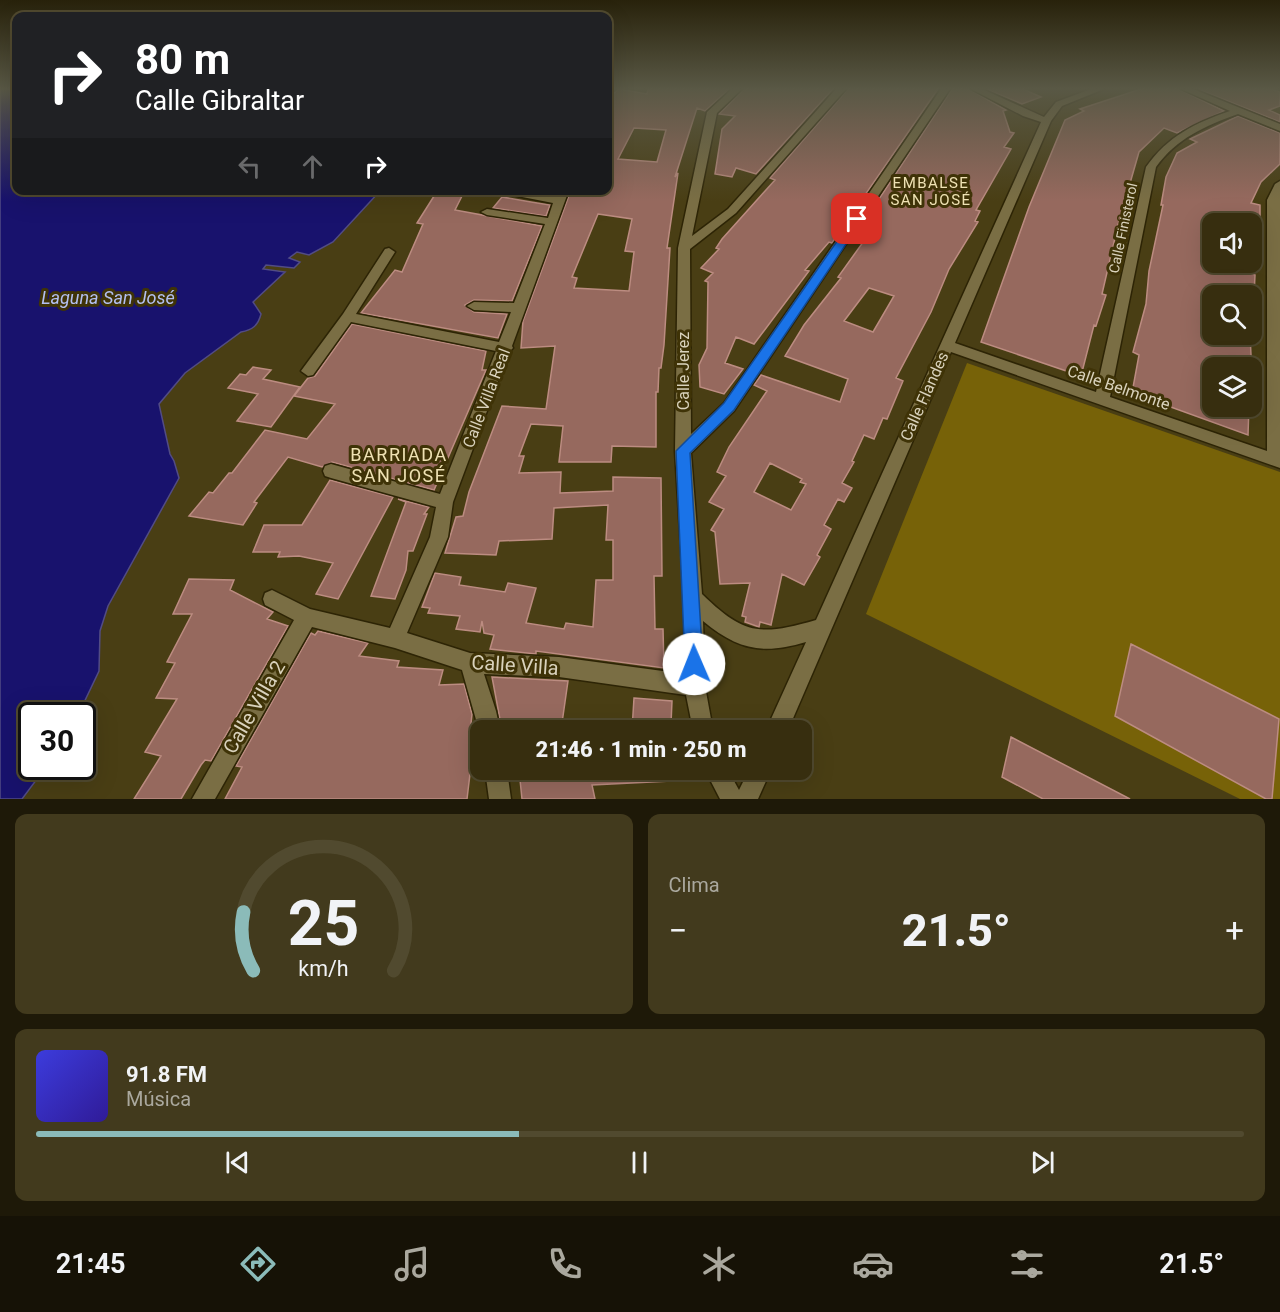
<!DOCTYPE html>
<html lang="es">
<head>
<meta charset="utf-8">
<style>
  body { margin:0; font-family:Roboto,sans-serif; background:#423a1d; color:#f1f3f6; height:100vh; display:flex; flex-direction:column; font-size:22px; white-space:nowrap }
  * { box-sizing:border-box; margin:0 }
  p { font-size:20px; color:#aaa89e }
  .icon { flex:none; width:33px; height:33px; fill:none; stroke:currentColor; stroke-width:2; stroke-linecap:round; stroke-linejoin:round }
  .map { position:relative; height:799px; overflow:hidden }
  .details { display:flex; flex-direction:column; gap:15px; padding:15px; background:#1e1908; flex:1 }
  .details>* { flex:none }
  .top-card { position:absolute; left:12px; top:12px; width:600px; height:183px; border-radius:12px; box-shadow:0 6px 24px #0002,0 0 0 2px #514a2f; background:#202124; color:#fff; overflow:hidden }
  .buttons { position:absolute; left:1202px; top:213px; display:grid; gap:12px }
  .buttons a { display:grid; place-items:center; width:60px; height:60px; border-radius:12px; background:#372e0f; box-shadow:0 6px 24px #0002,0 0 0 2px #514a2f; font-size:30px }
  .speed { position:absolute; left:18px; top:702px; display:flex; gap:12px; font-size:30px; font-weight:700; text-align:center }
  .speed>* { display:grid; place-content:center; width:78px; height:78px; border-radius:50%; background:#372e0f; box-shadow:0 6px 24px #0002,0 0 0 2px #514a2f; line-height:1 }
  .speed .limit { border:3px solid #111; border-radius:9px; background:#fff; color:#111 }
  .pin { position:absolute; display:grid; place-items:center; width:51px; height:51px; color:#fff; margin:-26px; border-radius:12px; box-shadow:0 3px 9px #0006 }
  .me { position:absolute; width:66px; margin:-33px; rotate:359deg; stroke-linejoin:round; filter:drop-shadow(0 0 4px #0008) }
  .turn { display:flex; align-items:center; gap:21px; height:126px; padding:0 24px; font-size:27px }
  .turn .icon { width:78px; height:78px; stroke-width:2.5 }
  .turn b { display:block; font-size:42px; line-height:51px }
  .lanes { display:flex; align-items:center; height:57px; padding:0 24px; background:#0003; justify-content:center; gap:30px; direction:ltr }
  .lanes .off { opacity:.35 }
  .big { font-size:45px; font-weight:800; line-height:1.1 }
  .details .card { flex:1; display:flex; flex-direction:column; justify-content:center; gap:9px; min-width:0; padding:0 21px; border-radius:12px; background:#423a1d }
  .details .dial { align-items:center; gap:0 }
  .dial svg { height:156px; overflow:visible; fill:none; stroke:#514a2f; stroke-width:7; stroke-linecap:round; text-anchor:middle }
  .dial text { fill:#f1f3f6; stroke:none }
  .song { display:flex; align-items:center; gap:18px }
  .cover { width:72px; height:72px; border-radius:9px; background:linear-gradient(135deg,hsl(240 70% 55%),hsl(250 70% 35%)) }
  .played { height:6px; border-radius:3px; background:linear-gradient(90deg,#8bbbb9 40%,#514a2f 40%) }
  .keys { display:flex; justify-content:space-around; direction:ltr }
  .heat { display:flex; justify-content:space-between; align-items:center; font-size:33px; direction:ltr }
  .details .tiles { flex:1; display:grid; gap:15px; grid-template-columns:1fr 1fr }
  .card:last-child { grid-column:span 2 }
  .trip { position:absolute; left:470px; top:720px; width:342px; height:60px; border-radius:12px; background:#372e0f; box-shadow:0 6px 24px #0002,0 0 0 2px #514a2f; font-weight:800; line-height:60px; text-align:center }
  .dock { display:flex; height:96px; justify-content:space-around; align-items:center; background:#161206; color:#aaa89e }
  .dock .icon { width:42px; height:42px }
  .dock .on { color:#8bbbb9 }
  .dock b { font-size:27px; color:#f1f3f6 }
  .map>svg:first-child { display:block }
</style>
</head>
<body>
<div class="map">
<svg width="1280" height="799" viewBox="0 0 1280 799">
  <rect width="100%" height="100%" fill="#493e14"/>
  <path fill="#776208" d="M967,363L1280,472V799H1240L866,614Z"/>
  <path fill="#18126d" stroke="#524c85" stroke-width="1.5" d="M0,89H16V190L380,191L333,242L309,255L297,252L289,258L300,262L294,268L266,265L263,269L285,272L253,302L261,314C258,326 252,330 241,332L185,373L159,404L170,454L174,461L179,478L108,606L100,631L99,671L78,715L32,716V766L46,767L22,799H0Z"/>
  <path fill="#96695e" stroke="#bc8c81" stroke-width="1.5" fill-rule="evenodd" d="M618,89L647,94L648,89H729L705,111L697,108L675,177L678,173L667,248H670L664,345L661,368H659L658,392H656V447L612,446L611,462H559L563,426L531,424L519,456H524L519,473L561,472L560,493L613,491V477L661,478L662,576H654L655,629H663L664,668L536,651V654L490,649L494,635L484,633L482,621L480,632L456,629L460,616L428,613L430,608L422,607L435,573L461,577L459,585L505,592L508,583L536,588L526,623L564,629L566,623L593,627L596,580H613V540H606L608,505L554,508L552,539L499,541L496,555L445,553L456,517L463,516L469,492L502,406L546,409L555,346L521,348L523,321L571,190H608V91L615,93ZM634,128L666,130L657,162L618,159ZM598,214L632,219L625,251L634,252L629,291L574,288L577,278L572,277Z
    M744,89H833L756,174L736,168L732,177L715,174L722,129L735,116L719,114Z
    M848,89H938L832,243L829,242L805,270L809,271L754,344L736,337L725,363L743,369L724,394L700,387L699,365L707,348L708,282L705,281L713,273L701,268L719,249L716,248L722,239L775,180L770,178Z
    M952,89H969L1006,110L1003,111L1010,132L1014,133L1004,147L1011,149L976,210L980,211L975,221L978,222L949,269L931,312L896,378L903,381L887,419L883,418L874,439L864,435L852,461L854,462L842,483L852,488L844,502L838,499L824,525L831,529L817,555L820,557L804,585L782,574L771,625L760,622L759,627L745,622L746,617L742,616L750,583L720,584L715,532L711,530L724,509L709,502L726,476L717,472L729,447L767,391L754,385L761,375L840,402L848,379L785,356L804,325L841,278L838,277L874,227L865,220ZM869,288L894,296L873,332L844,321ZM770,463L802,479L800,482L806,484L791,510L754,492Z
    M987,89H1023L1041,97L1022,104Z
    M1141,89H1179L1224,111L1177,133L1164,128L1139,152L1118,225L1102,294L1106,295L1096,326L1094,325L1081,376L981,342L1029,207L1065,120L1084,111L1080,109Z
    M1198,89H1271L1280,92V106L1269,110L1280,115V122Z
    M1238,116L1280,133V164L1261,182L1251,203L1260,205V224H1212V262H1250V273L1255,275L1254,296H1231L1212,290V334H1250L1251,355L1250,368H1212V406H1249L1248,435L1132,393L1139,355L1133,352L1146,304L1149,271L1163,205H1161L1166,177L1177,153L1197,142L1190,139Z
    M445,190H465L455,210L542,226L512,301L474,300L465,305L474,312L507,314L498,338L361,313L395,270L402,272L423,224L417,223L436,193Z
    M502,197L531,202L550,205L546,216L493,208Z
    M352,324L486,351L482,370H486L434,490L332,462L322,467L288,457L254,502L257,503L243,525L189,516L209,492L213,493L229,473H232L265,430L307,439L335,404L294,396L308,378L315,376Z
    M253,367L271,370L263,379L300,387L271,427L237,421L258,394L228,388L240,374L246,375Z
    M330,480L393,497L338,599L316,594L333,563L299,556L278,557L280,552H253L264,525H302Z
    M398,499L429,507L424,514H427L413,551H408L406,570L395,599L371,596L406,502Z
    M189,579L234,580L230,590L273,612L267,619L288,626L211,761L205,760L201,765L181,799H134L161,756L145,752L177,699L156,698L175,663L167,662L192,614H173Z
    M318,631L368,643L359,656L399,661L397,667L443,670L439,685L464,684L472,714L470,733L477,732L480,736V762H476L475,774H470L467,799H225L242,767L236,766L311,633L315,635Z
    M1131,644L1279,719L1272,799H1266L1115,716Z
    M492,677L568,681L562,723L552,722L554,730H502Z
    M634,698L672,701L671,724L664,723V730H632Z
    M1011,737L1130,799H1043L1002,777Z
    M519,770H671V781L592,785L595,799H522Z"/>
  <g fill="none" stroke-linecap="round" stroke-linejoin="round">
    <g stroke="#2d2405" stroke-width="3">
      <path id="minor" d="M732,89H742L717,113L692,236L728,209L836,89H846L736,213L690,249L691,434L724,403L941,89H950L734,411L691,453L702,594C744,635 760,636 816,620L1041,122L1023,116L971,89H982L1044,117L1056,102L1091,89H1104L1062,106L1051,121L955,343L1096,392L1146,167C1168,136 1195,123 1230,111L1181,89H1193L1280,124V131L1238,114C1205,126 1177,138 1156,167L1110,397L1267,451V200L1275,184L1280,181V468L951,352L788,730H766L806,642C763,655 738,650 703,621L705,686L713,730H693L686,695L559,677L484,674L496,711L500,730H480V734L462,670L395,648L312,627L215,799H192L294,620L265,605L263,599L265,593L272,590L310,609L390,628L430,537L436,507L331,478L325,476L323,471L325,466L331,464L440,494L496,351L351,322L313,375L308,376L301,371L343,314L385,249L389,248L395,252L356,314L499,342L511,312L474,310L467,306L474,302L514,303L545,224L487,215L481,212L487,209L548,218L553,203L486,190H515L556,197L558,190H569L512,346L513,348L509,352L453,502L448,537L407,633L470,653L559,657L685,674L684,598L675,451L678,248L707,112Z
        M485,770H507L511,799H489Z
        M705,770H728L739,790L749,770H771L758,799H720Z"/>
    </g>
    <use href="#minor" fill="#7a6e44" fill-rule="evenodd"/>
  </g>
  <linearGradient id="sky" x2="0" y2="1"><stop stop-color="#28220b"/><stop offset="0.44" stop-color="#595845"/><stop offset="1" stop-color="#595845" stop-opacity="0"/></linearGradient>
  <rect width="1280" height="201" fill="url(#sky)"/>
  <path fill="#1a73e8" stroke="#114b97" stroke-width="1.5" d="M854,217L863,219L734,410L690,453L703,664L701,671L694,673L688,671L685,664L676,451L724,403Z"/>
  <g text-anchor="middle" stroke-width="6" stroke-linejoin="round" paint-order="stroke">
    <g font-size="14" fill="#d9d2bc" stroke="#3f3307">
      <text transform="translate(1123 228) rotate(-78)" y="5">Calle Finisterol</text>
    </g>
    <g font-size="15" letter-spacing="1.5" fill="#efe2b4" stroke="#3f3307">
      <text x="931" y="188">EMBALSE<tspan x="931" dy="17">SAN JOSÉ</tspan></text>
    </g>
    <g font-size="16" fill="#d9d2bc" stroke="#3f3307">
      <text transform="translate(683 371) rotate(-90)" y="6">Calle Jerez</text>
      <text transform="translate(1119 387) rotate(19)" y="6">Calle Belmonte</text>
      <text transform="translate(924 396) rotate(-66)" y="6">Calle Flandes</text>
      <text transform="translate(486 398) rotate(-69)" y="6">Calle Villa Real</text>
    </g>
    <g font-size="18" font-style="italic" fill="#b3c0f1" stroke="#3f3307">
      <text x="108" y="304">Laguna San José</text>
    </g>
    <g font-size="18" letter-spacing="1.5" fill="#efe2b4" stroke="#3f3307">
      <text x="399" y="461">BARRIADA<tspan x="399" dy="21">SAN JOSÉ</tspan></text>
    </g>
    <g font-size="20" fill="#d9d2bc" stroke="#3f3307">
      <text transform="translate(515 665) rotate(4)" y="7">Calle Villa</text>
      <text transform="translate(254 707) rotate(-60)" y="7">Calle Villa 2</text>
    </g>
  </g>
</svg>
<div class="buttons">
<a><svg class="icon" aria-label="sound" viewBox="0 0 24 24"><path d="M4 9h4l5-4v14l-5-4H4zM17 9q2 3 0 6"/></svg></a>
<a><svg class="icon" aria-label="search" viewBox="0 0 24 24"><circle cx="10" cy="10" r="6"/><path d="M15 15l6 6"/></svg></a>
<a><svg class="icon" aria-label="layers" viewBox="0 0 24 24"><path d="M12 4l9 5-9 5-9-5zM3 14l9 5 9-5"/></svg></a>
</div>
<div class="speed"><div class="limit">30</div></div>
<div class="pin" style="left:857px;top:219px;background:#d93025"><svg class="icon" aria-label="arrive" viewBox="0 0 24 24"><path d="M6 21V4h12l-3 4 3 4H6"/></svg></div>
<svg class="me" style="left:694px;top:664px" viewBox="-20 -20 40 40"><circle r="19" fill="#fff"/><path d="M0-13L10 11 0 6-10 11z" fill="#1a73e8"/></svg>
<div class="trip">21:46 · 1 min · 250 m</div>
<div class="top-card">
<div class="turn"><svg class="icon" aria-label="right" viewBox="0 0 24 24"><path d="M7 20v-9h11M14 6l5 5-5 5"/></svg><div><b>80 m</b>Calle Gibraltar</div></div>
<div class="lanes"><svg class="icon off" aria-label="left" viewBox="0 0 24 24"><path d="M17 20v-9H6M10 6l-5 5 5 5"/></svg><svg class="icon off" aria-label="ahead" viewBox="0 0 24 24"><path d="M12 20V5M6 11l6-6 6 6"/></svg><svg class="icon" aria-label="right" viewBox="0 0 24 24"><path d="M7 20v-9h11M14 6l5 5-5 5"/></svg></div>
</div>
</div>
<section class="details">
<div class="tiles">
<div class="card dial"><svg viewBox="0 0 100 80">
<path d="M14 69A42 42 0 1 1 86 69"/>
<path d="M14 69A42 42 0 0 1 9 39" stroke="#8bbbb9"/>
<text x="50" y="56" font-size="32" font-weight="700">25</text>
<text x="50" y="72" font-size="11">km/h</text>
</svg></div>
<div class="card"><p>Clima</p>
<div class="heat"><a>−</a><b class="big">21.5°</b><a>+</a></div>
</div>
<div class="card">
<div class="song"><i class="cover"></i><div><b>91.8 FM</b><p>Música</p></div></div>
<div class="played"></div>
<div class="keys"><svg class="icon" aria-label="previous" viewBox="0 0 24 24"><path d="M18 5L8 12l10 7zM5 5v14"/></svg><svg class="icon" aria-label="pause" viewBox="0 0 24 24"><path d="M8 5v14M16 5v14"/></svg><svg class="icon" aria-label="next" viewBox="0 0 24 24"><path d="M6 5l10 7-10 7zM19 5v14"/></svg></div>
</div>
</div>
</section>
<nav class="dock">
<b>21:45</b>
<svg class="icon on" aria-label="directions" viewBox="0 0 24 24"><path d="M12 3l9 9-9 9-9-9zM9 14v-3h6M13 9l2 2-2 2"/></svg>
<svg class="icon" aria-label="music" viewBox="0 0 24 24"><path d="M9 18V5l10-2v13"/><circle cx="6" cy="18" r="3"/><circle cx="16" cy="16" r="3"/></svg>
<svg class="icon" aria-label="phone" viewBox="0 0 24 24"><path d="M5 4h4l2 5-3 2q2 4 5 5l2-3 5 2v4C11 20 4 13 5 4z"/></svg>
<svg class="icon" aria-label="climate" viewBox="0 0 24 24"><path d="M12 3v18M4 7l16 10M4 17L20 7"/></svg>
<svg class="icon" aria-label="car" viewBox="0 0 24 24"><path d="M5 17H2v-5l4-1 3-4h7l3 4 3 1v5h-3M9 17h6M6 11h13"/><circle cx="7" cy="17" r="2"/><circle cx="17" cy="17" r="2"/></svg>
<svg class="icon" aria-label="filters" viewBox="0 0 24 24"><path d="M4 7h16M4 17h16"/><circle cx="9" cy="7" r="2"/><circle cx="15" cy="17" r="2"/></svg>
<b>21.5°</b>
</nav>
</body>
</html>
